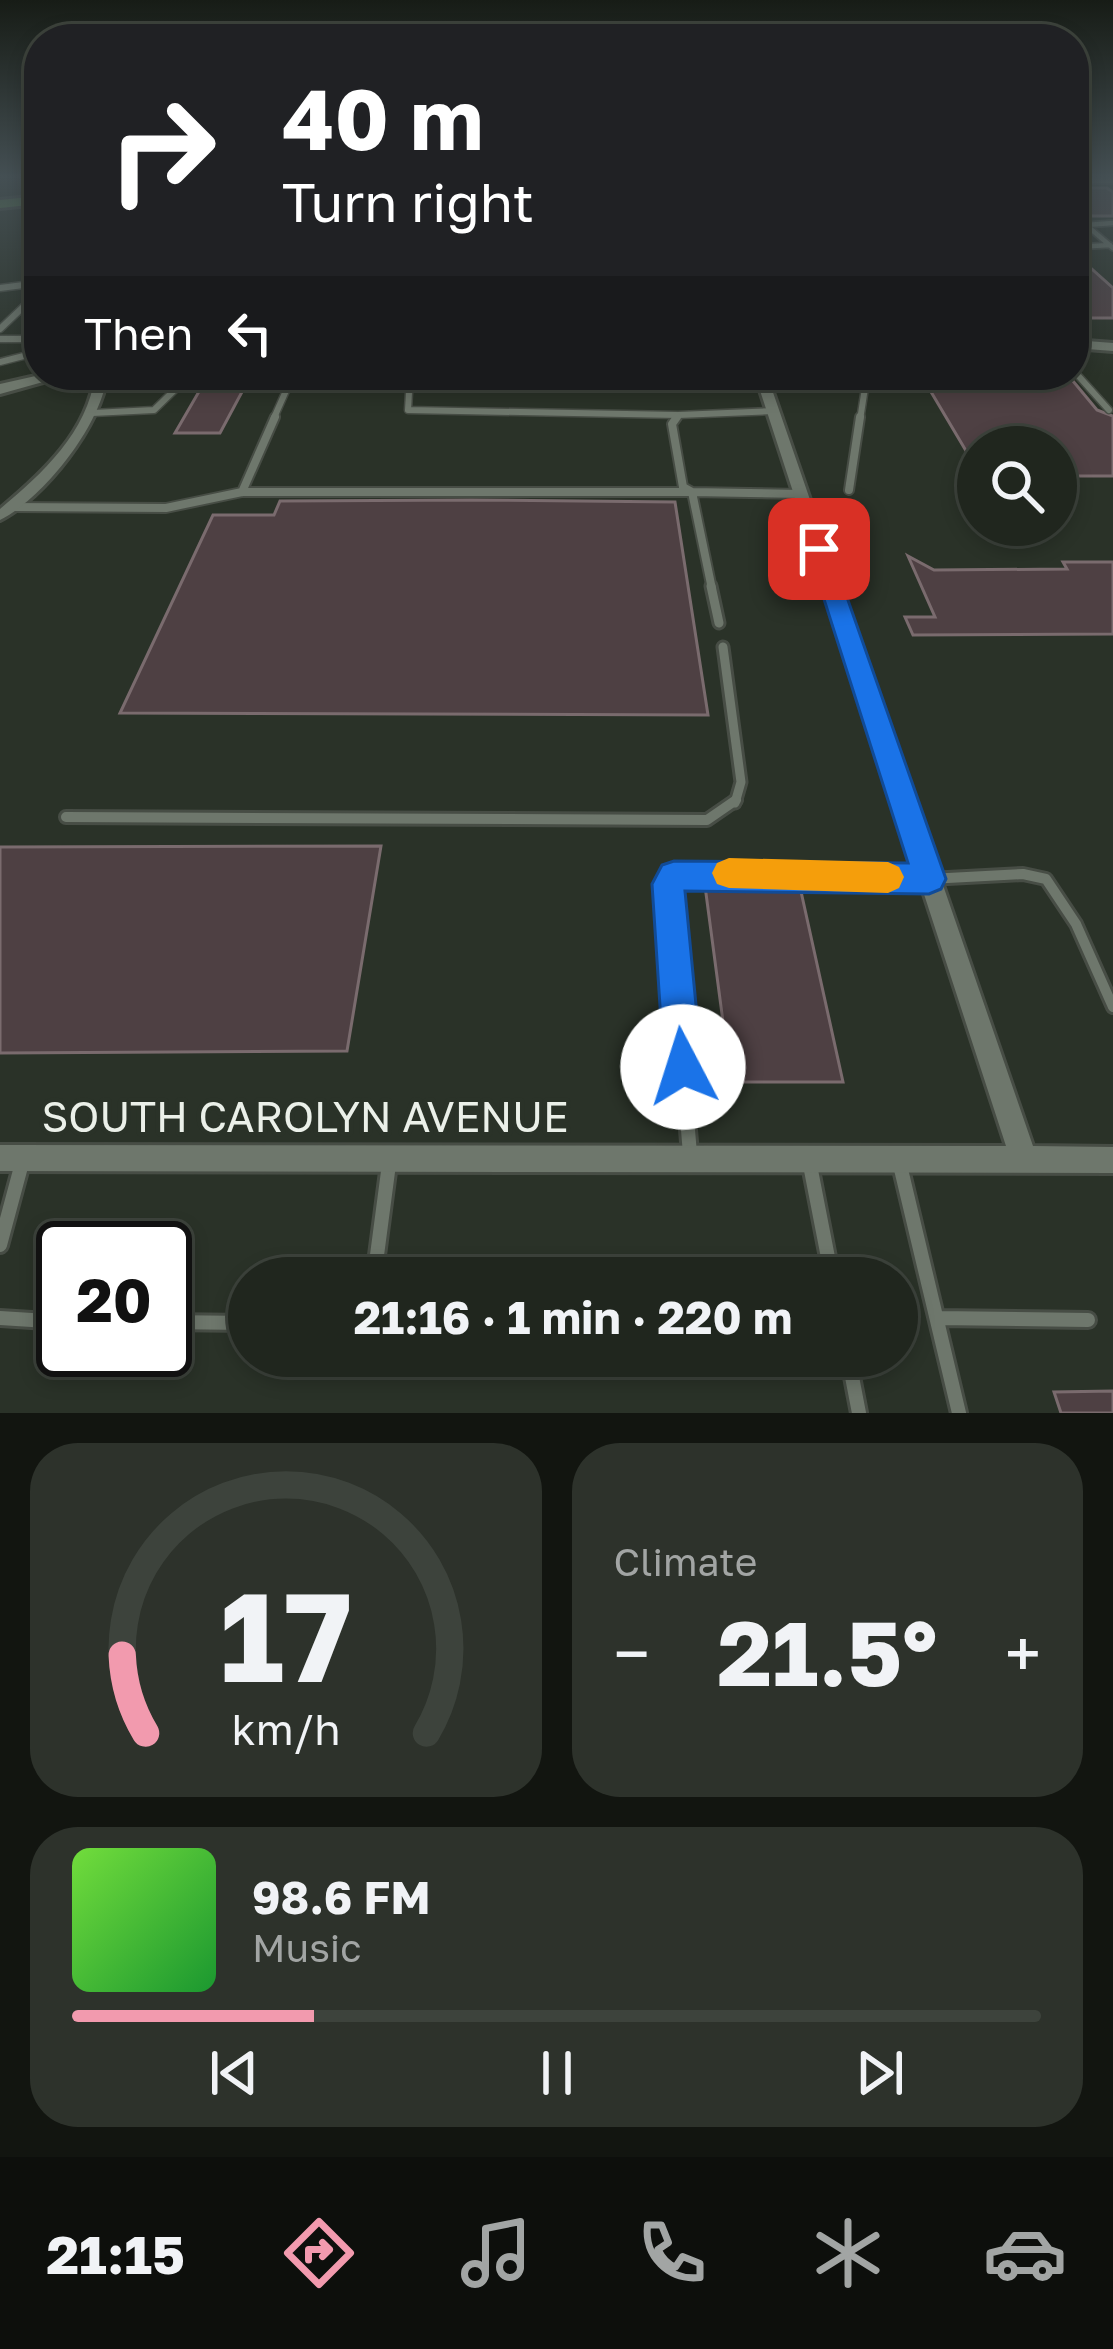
<!DOCTYPE html>
<html lang="en">
<head>
<meta charset="utf-8">
<style>
  body { margin:0; font-family:"Golos Text",sans-serif; background:#2d322b; color:#f1f3f6; height:100vh; display:flex; flex-direction:column; font-size:45px; white-space:nowrap }
  * { box-sizing:border-box; margin:0 }
  p { font-size:39px; color:#a2a5a4 }
  .icon { flex:none; width:66px; height:66px; fill:none; stroke:currentColor; stroke-width:2; stroke-linecap:round; stroke-linejoin:round }
  .map { position:relative; height:1413px; overflow:hidden }
  .panel { display:flex; flex-direction:column; gap:30px; padding:30px; background:#121510; flex:1 }
  .panel>* { flex:none }
  .hud { position:absolute; left:24px; top:24px; width:1065px; height:366px; border-radius:48px; box-shadow:0 6px 18px #0003,0 0 0 3px #3d433c; background:#202124; color:#fff; overflow:hidden }
  .controls { position:absolute; left:957px; top:426px; display:grid; gap:24px }
  .controls a { display:grid; place-items:center; width:120px; height:120px; border-radius:50%; background:#20261e; box-shadow:0 6px 18px #0003,0 0 0 3px #3d433c; font-size:60px }
  .speed { position:absolute; left:36px; top:1221px; display:flex; gap:24px; font-size:60px; font-weight:700; text-align:center }
  .speed>* { display:grid; place-content:center; width:156px; height:156px; border-radius:50%; background:#20261e; box-shadow:0 6px 18px #0003,0 0 0 3px #3d433c; line-height:1 }
  .speed .limit { border:6px solid #111; border-radius:18px; background:#fff; color:#111 }
  .pin { position:absolute; display:grid; place-items:center; width:102px; height:102px; color:#fff; margin:-51px; border-radius:24px; box-shadow:0 6px 18px #0006 }
  .me { position:absolute; width:132px; margin:-66px; rotate:355deg; stroke-linejoin:round; filter:drop-shadow(0 0 9px #0008) }
  .turn { display:flex; align-items:center; gap:42px; height:252px; padding:0 60px; font-size:54px }
  .turn .icon { width:156px; height:156px; stroke-width:2.5 }
  .turn b { display:block; font-size:84px; line-height:102px }
  .then { display:flex; align-items:center; height:114px; padding:0 60px; background:#0003; gap:24px; font-size:45px }
  .big { font-size:90px; font-weight:700; line-height:1.1 }
  .panel .widget { flex:1; display:flex; flex-direction:column; justify-content:center; gap:18px; min-width:0; padding:0 42px; border-radius:48px; background:#2d322b }
  .panel .dial { align-items:center; gap:0 }
  .dial svg { height:312px; overflow:visible; fill:none; stroke:#3d433c; stroke-width:7; stroke-linecap:round; text-anchor:middle }
  .dial text { fill:#f1f3f6; stroke:none }
  .song { display:flex; align-items:center; gap:36px }
  .cover { width:144px; height:144px; border-radius:18px; background:linear-gradient(135deg,hsl(100 70% 55%),hsl(130 70% 35%)) }
  .played { height:12px; border-radius:6px; background:linear-gradient(90deg,#f29aae 25%,#3d433c 25%) }
  .keys { display:flex; justify-content:space-around; direction:ltr }
  .heat { display:flex; justify-content:space-between; align-items:center; font-size:66px; direction:ltr }
  .panel .tiles { flex:1; display:grid; gap:30px; grid-template-columns:1fr 1fr }
  .widget:last-child { grid-column:span 2 }
  .trip { position:absolute; left:228px; top:1257px; width:690px; height:120px; border-radius:60px; background:#20261e; box-shadow:0 6px 18px #0003,0 0 0 3px #3d433c; font-weight:700; line-height:120px; text-align:center }
  .menu { display:flex; height:192px; justify-content:space-around; align-items:center; background:#0d0f0c; color:#a2a5a4 }
  .menu .icon { width:84px; height:84px }
  .menu .selected { color:#f29aae }
  .menu b { font-size:54px; color:#f1f3f6 }
  .map>svg:first-child { display:block }
</style>
</head>
<body>
<div class="map">
<svg width="1113" height="1413" viewBox="0 0 1113 1413">
  <rect width="100%" height="100%" fill="#2a3228"/>
  <path fill="#4e4043" stroke="#7a6b6e" stroke-width="3" d="M1074,188H1107L1113,192V216H1074Z
    M1075,254L1113,288V318H1074Z
    M921,375H1068L1097,410L1113,416V476H1056V447H978V471Z
    M208,376L250,377L220,433H175Z
    M472,500L675,502L708,715L120,713L213,515H274L280,501Z
    M908,556L934,570L1067,569L1063,562H1113V634L913,635L905,617H935Z
    M381,846L347,1051L0,1053V847Z
    M705,886L800,887L843,1082H731Z
    M1113,1391V1413H1061L1054,1392Z"/>
  <g fill="none" stroke-linecap="round" stroke-linejoin="round">
    <g stroke="#474d45" stroke-width="8">
      <path id="service-far5" d="M1074,181H1113
        M1113,223L1086,225L1113,248
        M1076,247L1110,245
        M17,286L39,283"/>
    </g>
    <g stroke="#474d45" stroke-width="9">
      <path id="service-far4" d="M0,288L39,283
        M0,329L39,292
        M0,339H39
        M0,362L39,352
        M1074,371L1109,410
        M410,375L408,410L678,415
        M92,413L154,410L190,375
        M273,420L293,375
        M675,420L678,415L773,411
        M860,420L867,375"/>
    </g>
    <g stroke="#474d45" stroke-width="12">
      <path id="service-far3" d="M677,417L672,424L683,487L692,492L801,494
        M849,490L860,417
        M242,492L275,417
        M10,507L166,508L242,492H692L712,589"/>
    </g>
    <g stroke="#474d45" stroke-width="15">
      <path id="service-far2" d="M711,586L719,623
        M723,647L741,782L735,803"/>
    </g>
    <g stroke="#474d45" stroke-width="16">
      <path id="service-far1" d="M66,817L707,820L736,800
        M683,1073L668,884L674,876L929,879L1023,874L1046,879L1076,924L1113,1007"/>
    </g>
    <g stroke="#474d45" stroke-width="20">
      <path id="service" d="M683,1070L690,1154
        M810,1165L832,1278
        M900,1165L959,1413
        M0,1245L22,1163
        M374,1278L389,1164
        M0,1318L63,1322
        M937,1318L1088,1320
        M165,1322L249,1323
        M848,1356L859,1413"/>
    </g>
    <g stroke="#474d45" stroke-width="6">
      <path id="minor" d="M95,375H107C102,424 44,498 0,520V509C42,474 88,432 95,375Z
        M755,375H767L1033,1146L1113,1147V1173L0,1171V1145L1006,1146Z"/>
    </g>
    <g stroke="#474d45" stroke-width="6">
      <path id="tertiary" d="M1074,340L1113,343V351L1074,348Z
        M40,375H68L0,394V384Z"/>
    </g>
    <g stroke="#474d45" stroke-width="6">
      <path id="primary" d="M39,196V204L0,208V200Z"/>
    </g>
    <use href="#service-far5" stroke="#6e776c" stroke-width="4.5"/>
    <use href="#service-far4" stroke="#6e776c" stroke-width="6"/>
    <use href="#service-far3" stroke="#6e776c" stroke-width="8"/>
    <use href="#service-far2" stroke="#6e776c" stroke-width="9"/>
    <use href="#service-far1" stroke="#6e776c" stroke-width="10"/>
    <use href="#service" stroke="#6e776c" stroke-width="14"/>
    <use href="#minor" fill="#6e776c" fill-rule="evenodd"/>
    <use href="#tertiary" fill="#6e776c" fill-rule="evenodd"/>
    <use href="#primary" fill="#5e8e52" fill-rule="evenodd"/>
  </g>
  <linearGradient id="sky" x2="0" y2="1"><stop stop-color="#171c16"/><stop offset="0.47" stop-color="#444f53"/><stop offset="1" stop-color="#444f53" stop-opacity="0"/></linearGradient>
  <rect width="1113" height="376" fill="url(#sky)"/>
  <path fill="#1a73e8" stroke="#114b97" stroke-width="3" d="M819,542L830,549L946,879L941,889L929,894L685,891L702,1067L696,1081L683,1086L670,1081L664,1067L652,884L662,865L674,861L908,863L808,549Z"/>
  <path fill="#f59e0b" d="M729,858L888,862L899,867L904,877L899,888L888,893L729,888L717,884L712,873L717,863Z"/>
  <g text-anchor="middle" stroke-width="9" stroke-linejoin="round" paint-order="stroke">
    <g font-size="42" fill="#ebf0e9" stroke="#2a3228">
      <text x="305" y="1132">SOUTH CAROLYN AVENUE</text>
    </g>
  </g>
</svg>
<div class="controls">
<a><svg class="icon" aria-label="search" viewBox="0 0 24 24"><circle cx="10" cy="10" r="6"/><path d="M15 15l6 6"/></svg></a>
</div>
<div class="speed"><div class="limit">20</div></div>
<div class="pin" style="left:819px;top:549px;background:#d93025"><svg class="icon" aria-label="arrive" viewBox="0 0 24 24"><path d="M6 21V4h12l-3 4 3 4H6"/></svg></div>
<svg class="me" style="left:683px;top:1067px" viewBox="-20 -20 40 40"><circle r="19" fill="#fff"/><path d="M0-13L10 11 0 6-10 11z" fill="#1a73e8"/></svg>
<div class="trip">21:16 · 1 min · 220 m</div>
<div class="hud">
<div class="turn"><svg class="icon" aria-label="right" viewBox="0 0 24 24"><path d="M7 20v-9h11M14 6l5 5-5 5"/></svg><div><b>40 m</b>Turn right</div></div>
<div class="then">Then<svg class="icon" aria-label="left" viewBox="0 0 24 24"><path d="M17 20v-9H6M10 6l-5 5 5 5"/></svg></div>
</div>
</div>
<section class="panel">
<div class="tiles">
<div class="widget dial"><svg viewBox="0 0 100 80">
<path d="M14 69A42 42 0 1 1 86 69"/>
<path d="M14 69A42 42 0 0 1 8 49" stroke="#f29aae"/>
<text x="50" y="56" font-size="32" font-weight="700">17</text>
<text x="50" y="72" font-size="11">km/h</text>
</svg></div>
<div class="widget"><p>Climate</p>
<div class="heat"><a>−</a><b class="big">21.5°</b><a>+</a></div>
</div>
<div class="widget">
<div class="song"><i class="cover"></i><div><b>98.6 FM</b><p>Music</p></div></div>
<div class="played"></div>
<div class="keys"><svg class="icon" aria-label="previous" viewBox="0 0 24 24"><path d="M18 5L8 12l10 7zM5 5v14"/></svg><svg class="icon" aria-label="pause" viewBox="0 0 24 24"><path d="M8 5v14M16 5v14"/></svg><svg class="icon" aria-label="next" viewBox="0 0 24 24"><path d="M6 5l10 7-10 7zM19 5v14"/></svg></div>
</div>
</div>
</section>
<nav class="menu">
<b>21:15</b>
<svg class="icon selected" aria-label="directions" viewBox="0 0 24 24"><path d="M12 3l9 9-9 9-9-9zM9 14v-3h6M13 9l2 2-2 2"/></svg>
<svg class="icon" aria-label="music" viewBox="0 0 24 24"><path d="M9 18V5l10-2v13"/><circle cx="6" cy="18" r="3"/><circle cx="16" cy="16" r="3"/></svg>
<svg class="icon" aria-label="phone" viewBox="0 0 24 24"><path d="M5 4h4l2 5-3 2q2 4 5 5l2-3 5 2v4C11 20 4 13 5 4z"/></svg>
<svg class="icon" aria-label="climate" viewBox="0 0 24 24"><path d="M12 3v18M4 7l16 10M4 17L20 7"/></svg>
<svg class="icon" aria-label="car" viewBox="0 0 24 24"><path d="M5 17H2v-5l4-1 3-4h7l3 4 3 1v5h-3M9 17h6M6 11h13"/><circle cx="7" cy="17" r="2"/><circle cx="17" cy="17" r="2"/></svg>
</nav>
</body>
</html>
